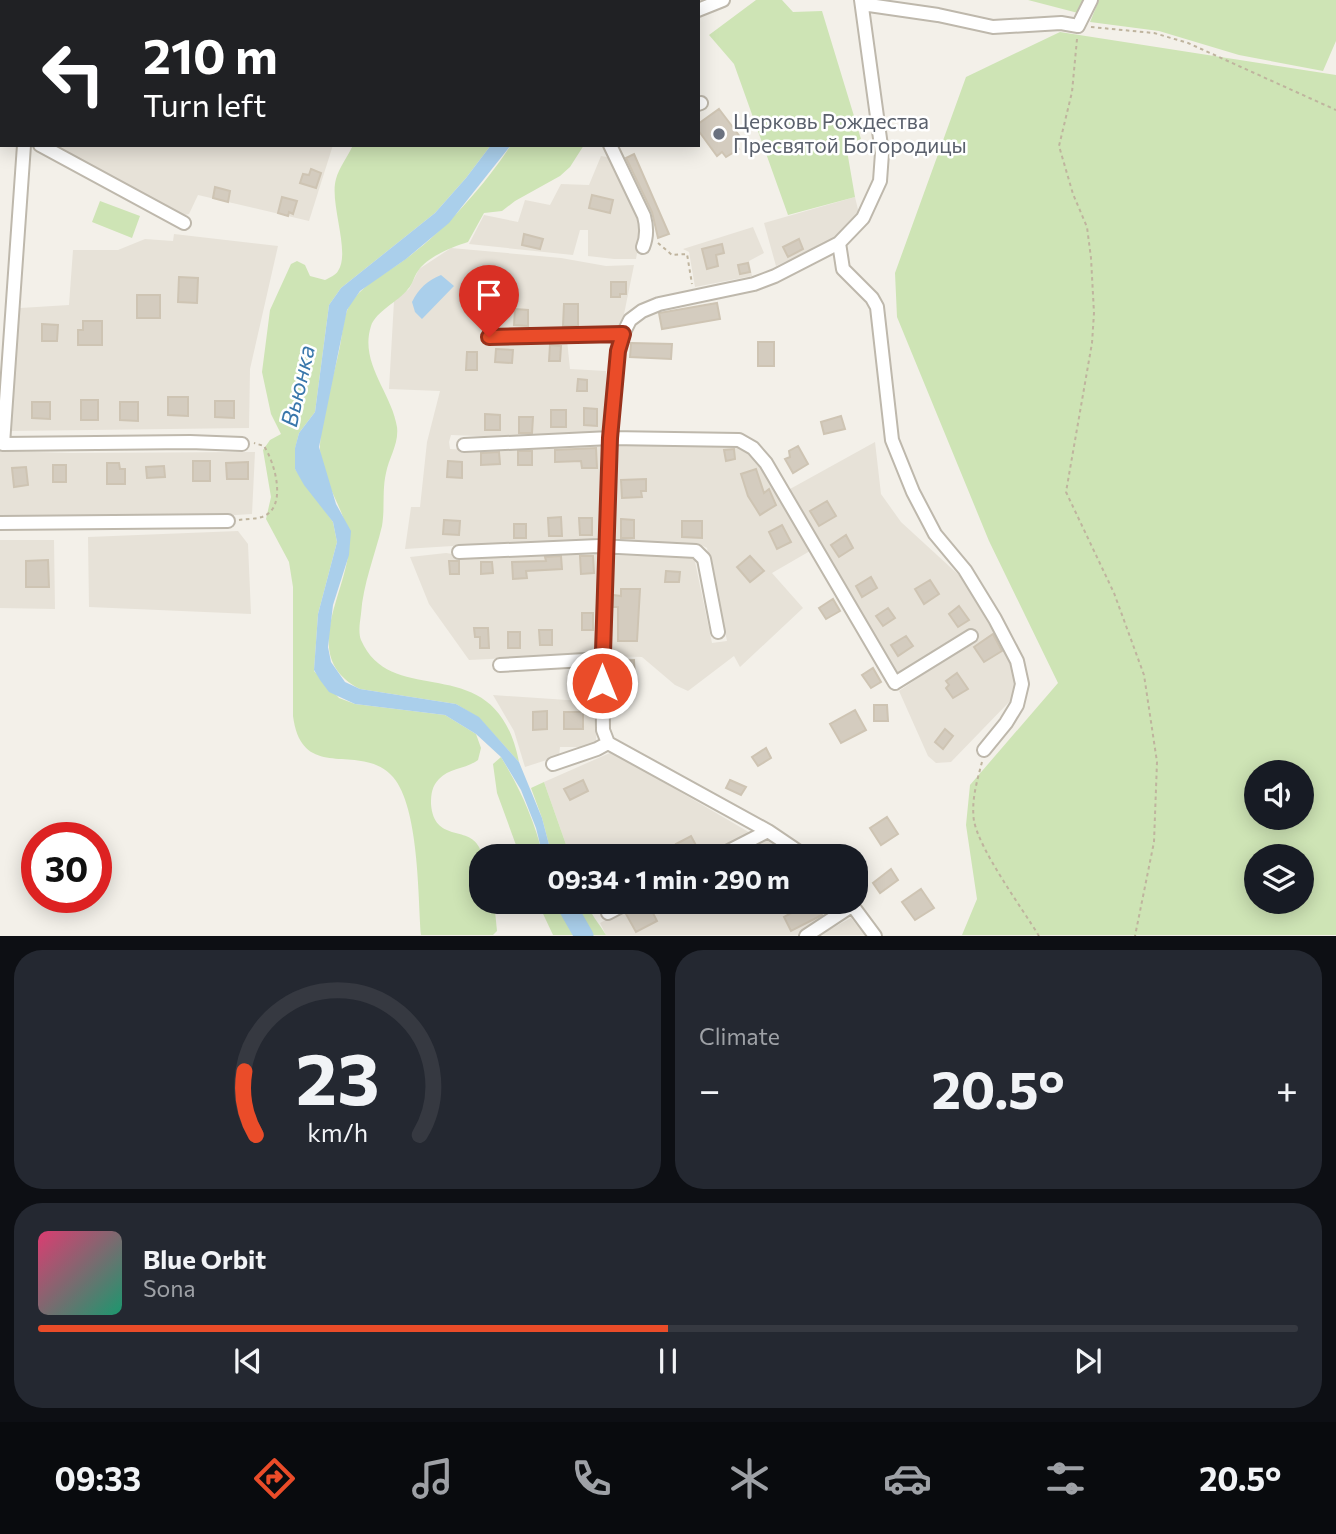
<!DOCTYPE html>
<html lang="en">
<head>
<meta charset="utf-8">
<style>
  body { margin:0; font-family:Commissioner,sans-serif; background:#242831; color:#f1f3f6; height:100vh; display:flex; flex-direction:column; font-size:26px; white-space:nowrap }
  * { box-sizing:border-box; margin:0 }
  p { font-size:23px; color:#9ea1a6 }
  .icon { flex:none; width:38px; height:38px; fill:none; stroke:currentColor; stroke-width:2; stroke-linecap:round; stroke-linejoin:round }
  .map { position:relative; height:936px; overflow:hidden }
  .drawer { display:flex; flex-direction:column; gap:14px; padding:14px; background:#0d0f14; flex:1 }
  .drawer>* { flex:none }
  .hud { position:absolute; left:0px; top:0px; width:700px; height:147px; box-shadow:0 4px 18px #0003; background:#202124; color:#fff; overflow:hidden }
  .tools { position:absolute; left:1244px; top:760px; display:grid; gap:14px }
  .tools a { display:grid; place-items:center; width:70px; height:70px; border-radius:50%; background:#171b24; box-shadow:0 4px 18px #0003; font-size:35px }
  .speed { position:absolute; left:21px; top:822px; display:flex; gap:14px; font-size:35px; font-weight:700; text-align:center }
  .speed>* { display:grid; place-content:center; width:91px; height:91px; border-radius:50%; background:#171b24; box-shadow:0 4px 18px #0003; line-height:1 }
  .speed .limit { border:10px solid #d22; background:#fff; color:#111 }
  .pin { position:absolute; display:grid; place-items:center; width:60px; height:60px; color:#fff; margin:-72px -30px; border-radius:50% 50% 50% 0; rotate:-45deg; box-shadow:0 0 7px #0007 }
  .pin .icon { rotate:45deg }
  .me { position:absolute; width:77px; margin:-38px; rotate:0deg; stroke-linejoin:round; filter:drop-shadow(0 0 5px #0008) }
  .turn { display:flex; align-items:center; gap:24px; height:147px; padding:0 28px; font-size:32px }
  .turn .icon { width:91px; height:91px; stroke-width:2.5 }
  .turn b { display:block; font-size:49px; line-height:60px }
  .big { font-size:52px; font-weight:700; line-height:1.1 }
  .drawer .tile { flex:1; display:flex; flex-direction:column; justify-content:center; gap:10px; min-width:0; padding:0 24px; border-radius:28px; background:#242831 }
  .drawer .dial { align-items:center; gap:0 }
  .dial svg { height:182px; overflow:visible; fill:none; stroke:#363941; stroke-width:7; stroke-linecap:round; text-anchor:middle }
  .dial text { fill:#f1f3f6; stroke:none }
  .song { display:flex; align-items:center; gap:21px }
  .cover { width:84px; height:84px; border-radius:10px; background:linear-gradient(135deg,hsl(340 70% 55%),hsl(160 70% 35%)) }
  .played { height:7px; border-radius:4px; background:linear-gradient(90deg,#ea4c29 50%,#363941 50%) }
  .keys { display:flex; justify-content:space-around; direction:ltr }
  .heat { display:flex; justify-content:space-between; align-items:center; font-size:38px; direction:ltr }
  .drawer .tiles { flex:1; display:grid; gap:14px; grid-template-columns:1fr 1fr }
  .tile:last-child { grid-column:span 2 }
  .trip { position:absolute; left:469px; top:844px; width:399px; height:70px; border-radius:28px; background:#171b24; box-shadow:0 4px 18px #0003; font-weight:700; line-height:70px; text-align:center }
  .tab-bar { display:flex; height:112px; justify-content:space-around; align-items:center; background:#090b0e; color:#9ea1a6 }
  .tab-bar .icon { width:49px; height:49px }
  .tab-bar .active { color:#ea4c29 }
  .tab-bar b { font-size:32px; color:#f1f3f6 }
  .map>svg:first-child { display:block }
</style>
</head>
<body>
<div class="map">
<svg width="1336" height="936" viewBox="0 0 1336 936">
  <rect width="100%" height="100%" fill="#f3f0e9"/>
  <path fill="#e7e2d8" d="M0,0H143L2,2V107Z
    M52,145H333L309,221L198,195L189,214L185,215Z
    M601,156L612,158L642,224L636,259H614L588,256V230H580L573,255L469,244L484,215L518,222L525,200L550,205L561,184L589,185Z
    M855,197L860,218L833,240L776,266L764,223Z
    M753,227L764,253L749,261L752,276L695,287L689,252L683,249Z
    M174,234L278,246L250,369L249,428L11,431L13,374L20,308L69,305L73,250H118L145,239L173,241Z
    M451,248L561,258L606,266L634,265L621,329L487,330L485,341L567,340L570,369L606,371L607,434L527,438L451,435L449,442L450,449L470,450L605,442L601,540L568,544L468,545L405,549L411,507H420L427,442L440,391L389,389L394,301L409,289L419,269Z
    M875,442L881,494L901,522L961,577L1004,650L1016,676L1012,699L951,762L936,763L928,756L899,691L975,639L899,676L790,489Z
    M616,445L738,446L756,457L810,551L772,573L803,608L740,667L734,656L688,691L675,685L642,657L608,656L611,555L694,557L712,643L727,641L707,548L701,545L612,544Z
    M0,451L70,453L255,452L252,514L204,517L0,516Z
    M238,531L248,544L251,614L89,607L88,537Z
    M0,540H54L55,609L0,608Z
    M603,550L598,654L469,660L429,604L410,557L446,553L466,556Z
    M493,695L597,702L596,747H560L559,756L525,767L514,731Z
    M612,752L752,834L707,856H570L544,782Z
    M766,836L793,856H728Z
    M641,901H838L840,904L831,915L798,935H606L600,923Z
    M851,918L865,935H819Z"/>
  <path fill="#cee4b5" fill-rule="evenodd" d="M756,0H782L793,12L822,11L861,139L846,145L855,197L788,215L734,64L709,35Z
    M1028,0H1084L1078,13Z
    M1099,0H1336V41L1323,71L1239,55L1159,31L1090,22Z
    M1060,32L1336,75V935H962L977,899L966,825L970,785L1058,683L989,541L897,317L895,273L966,77ZM1256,772H1302V817H1256ZM1256,856H1302V901H1256Z
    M353,145H491L466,178L435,213L341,288L329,305L315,412L299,433L295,449V469L333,522L337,542L318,614L314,671L339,698L355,704L445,715L476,734L481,748L478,760C466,769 449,768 439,779C432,786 431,794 431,804C434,843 468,825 479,847C485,858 481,888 481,901H494L497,931L493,935H421C418,895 419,807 393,777C360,740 302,785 293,716V587L289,562L266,519L271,497L263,450L270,440L281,434L271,414L262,372L270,310L291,264L297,261L305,265L310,276L325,280C329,278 336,275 338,271C351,252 329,203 336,179C339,168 348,156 353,145Z
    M511,145H584L570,167L560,176L515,201L502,211L484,213L468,242C452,247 427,257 418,271C414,276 413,284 408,289C398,302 376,311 371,326C359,363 392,393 397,427C399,444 389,457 386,473C382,490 385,509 382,526C375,555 363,584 361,614C360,622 358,632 361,640C393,713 496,644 519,762L479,718L456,704L360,689C302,659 341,602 348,556C355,516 318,484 320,445C321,411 334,378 340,346C343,331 343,312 353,300C367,281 389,272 407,258C445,230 485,185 511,145Z
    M100,201L140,216L132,238L92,222Z
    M501,757C520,789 534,819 543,856H520L497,793L493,764Z
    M544,782L570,856H552L542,818L531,788Z
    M537,901H559L578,935H553Z
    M569,901H586C590,914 599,923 606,935H590Z"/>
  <path fill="#aacfeb" d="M491,145H511L449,223L406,259L360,291L347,310L319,447L336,504L351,531L349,555L333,605L328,647L331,662L345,682L360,689L456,704L479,717L519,762L542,818L552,856H543L536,828L521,790L501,757L476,734L445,715L355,704L329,692L320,680L314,670L318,614L337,542L333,522L304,485L295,469V448L299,433L315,412L329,305L341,288L435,213L466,178Z
    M441,275L454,286L422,319L415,312L412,302C419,288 427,281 441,275Z"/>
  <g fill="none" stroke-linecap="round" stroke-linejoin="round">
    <path stroke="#aacfeb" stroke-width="19" d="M564,901L584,936"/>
  </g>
  <path fill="#d4ccbf" stroke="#cec4b3" stroke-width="2" d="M719,109L741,138L735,143L739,149L726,157L722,152L717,156L698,130V124Z
    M634,154L669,234L658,238L652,212L626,158Z
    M311,169L321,173L316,188L300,183L303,174L309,175Z
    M215,187L230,191L228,202L213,198Z
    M592,195L613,200L610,213L589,208Z
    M282,197L297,201L293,214L289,212L288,216L278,213Z
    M524,234L543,239L540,249L522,245Z
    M799,239L803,249L788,257L783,247Z
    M722,244L724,253L716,255L718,266L707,269L702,249Z
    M748,263L750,272L740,274L738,265Z
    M179,277L198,278L197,303L178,302Z
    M611,282H626V294H620V297H611Z
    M486,283L502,285L500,304L484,302Z
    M137,295H160V318H137Z
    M717,303L720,319L662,329L659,313Z
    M564,304H578V326H563Z
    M515,309L528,310V326L514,325Z
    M83,321H102V345H78V330H83Z
    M42,324L58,325L57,341H42Z
    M758,342H774V366H758Z
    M631,343L672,344L671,359L630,357Z
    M550,345L561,346L560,361H549Z
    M496,349L513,350L512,363L495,362Z
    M467,352H477V370H466Z
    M578,379L587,380V391H577Z
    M168,397H188V416L168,415Z
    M81,400H98V420H81Z
    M215,401H234V418L215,417Z
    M32,402H50V419L32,418Z
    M120,402H138V421L120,420Z
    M584,408L597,409V426L584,425Z
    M551,410H566V427H551Z
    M485,414L500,415V430H485Z
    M841,416L845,429L824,434L821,422Z
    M519,417H533L532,433H519Z
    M798,446L808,464L793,473L785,459L790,457L789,451Z
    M596,448L597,468H582L581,461L555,462V450Z
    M734,449L735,459L726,461L724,450Z
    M518,451H532V465H518Z
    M499,452L500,464L481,465V453Z
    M193,461H210V481H193Z
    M448,461L462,462V478L447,477Z
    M248,462V479H227L226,463Z
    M107,463H119L120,469H125V484H107Z
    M53,465H66V482H53Z
    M164,466L165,477L147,478L146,467Z
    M26,467L28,485L14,487L12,468Z
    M756,469L764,493L769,489L776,505L760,515L748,496L741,474Z
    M646,479V491H641L642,497L622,498L621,480Z
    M827,501L836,516L819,526L810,511Z
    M561,517L562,536H549L548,518Z
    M579,518H592V535H580Z
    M621,519L634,520V538H621Z
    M444,520L460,521L459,535L443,534Z
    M682,521H702V538L682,537Z
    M514,524H526V538H514Z
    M782,525L791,542L777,549L769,532Z
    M846,535L853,548L839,557L831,545Z
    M561,556L562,569L526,571L527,578L513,579L512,562L546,561L545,557Z
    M580,556H593L594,573L581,574Z
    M750,556L764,571L750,582L737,567Z
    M48,560L49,587H26V561Z
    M449,561H459V574H450Z
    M481,562H492L493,573L481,574Z
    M666,571L680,572L679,582H665Z
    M871,577L877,588L862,597L856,586Z
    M930,580L939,594L924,604L915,589Z
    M621,589H640L637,641H618V607H613V595L621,596Z
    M833,599L840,611L826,619L819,608Z
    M959,606L969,620L958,627L949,614Z
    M888,608L895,618L883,626L876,616Z
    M582,613H593V630H582Z
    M474,628H488L489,648H480V637H475Z
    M539,630H552V645H540Z
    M508,632H520V648H508Z
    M993,634L1002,651L984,662L974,647Z
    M906,636L913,646L898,656L891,645Z
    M634,660L635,679L617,680L616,661Z
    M873,668L881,682L871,688L862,675Z
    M957,673L968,689L953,698L946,688L949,685L946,681Z
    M874,705H887L888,721H874Z
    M855,710L866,730L841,743L830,724Z
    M547,711V729L533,730V712Z
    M564,712H583V729H564Z
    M945,729L953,736L943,749L935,742Z
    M766,748L771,758L758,766L752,757Z
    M583,780L588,791L570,800L564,789Z
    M730,780L746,787L741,795L726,788Z
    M887,817L898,834L881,845L870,828Z
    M691,836L698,849L685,856H663L678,848L676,844Z
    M891,869L898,880L880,893L873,883Z
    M921,889L934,908L915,920L902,902Z
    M813,901L822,915L791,931L784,917Z
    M642,905L644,910L650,907L657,921L636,932L626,914Z"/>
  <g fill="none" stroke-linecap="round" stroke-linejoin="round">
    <g stroke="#beb8ac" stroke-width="16">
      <path id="minor" d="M485,0L494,2
        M862,4L938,15L993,27L1061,23L1078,26L1091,0
        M698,10L723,0
        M698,104L701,103
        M0,114L2,115
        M24,145L3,444L190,442L242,444
        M40,145L184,223
        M610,145L644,216C647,227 647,237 643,247
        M839,243L843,269L872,298L877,307L892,440L913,492L935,534L965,570L995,619L1017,661L1022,684L1017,705L1006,723L984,750
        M489,337L623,334
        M464,445L610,438L739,440L753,448L766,463L895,683L971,636
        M0,523L228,521
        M459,552L599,546L696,551L704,559L718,632
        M500,665L602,659
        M553,764L597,749L608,743
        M719,856L768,831
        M805,856L768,831L608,743L603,730L602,659L610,438L618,351L623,334L630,320L642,311L659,304L754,284L775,276L839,243L863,218L880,181L882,153L861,0
        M849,901L875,936
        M608,913L631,901
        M806,936L853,905"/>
    </g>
    <path stroke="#bfb49e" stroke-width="2" stroke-dasharray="3.5 3.5" stroke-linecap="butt" d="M1091,27L1154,33L1188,43L1336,110
      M1077,39L1072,92L1059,146L1073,194L1087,227L1091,258L1094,313L1092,343L1066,492L1114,593L1144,675L1157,762L1154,842L1135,936
      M658,243L672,255L687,254L692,284
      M239,520C246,519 255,519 262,517C288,508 275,463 264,446L254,443
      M982,762C977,781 971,801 974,821C980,851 1022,908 1039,936"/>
    <use href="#minor" stroke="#fff" stroke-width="12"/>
  </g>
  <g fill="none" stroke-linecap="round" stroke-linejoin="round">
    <g stroke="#98311b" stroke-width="18">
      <path id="route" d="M489,337L623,334L618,351L610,438L602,683"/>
    </g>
    <use href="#route" stroke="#ea4c29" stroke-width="12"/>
  </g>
  <circle fill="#6b7280" stroke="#fff" stroke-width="2.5" cx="719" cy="134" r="7"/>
  <g text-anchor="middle" stroke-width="5" stroke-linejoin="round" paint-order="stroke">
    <g font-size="21" fill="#5b616d" stroke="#fff" text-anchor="start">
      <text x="733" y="129">Церковь Рождества<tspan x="733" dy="24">Пресвятой Богородицы</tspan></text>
    </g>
    <g font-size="23" font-style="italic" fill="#3977ab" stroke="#fff">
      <text transform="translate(298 386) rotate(-77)" y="8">Вьюнка</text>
    </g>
  </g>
</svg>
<div class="tools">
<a><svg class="icon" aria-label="sound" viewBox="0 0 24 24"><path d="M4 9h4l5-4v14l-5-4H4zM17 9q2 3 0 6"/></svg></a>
<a><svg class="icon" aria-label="layers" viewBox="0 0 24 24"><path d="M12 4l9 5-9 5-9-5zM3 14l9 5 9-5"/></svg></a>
</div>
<div class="speed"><div class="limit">30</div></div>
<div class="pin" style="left:489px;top:337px;background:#d93025"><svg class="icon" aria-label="arrive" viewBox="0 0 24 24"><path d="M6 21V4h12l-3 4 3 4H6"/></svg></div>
<svg class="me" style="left:602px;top:683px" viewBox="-20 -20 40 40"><circle r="17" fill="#ea4c29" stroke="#fff" stroke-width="3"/><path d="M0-11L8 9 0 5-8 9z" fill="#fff"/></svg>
<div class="trip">09:34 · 1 min · 290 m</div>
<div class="hud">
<div class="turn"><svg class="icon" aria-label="left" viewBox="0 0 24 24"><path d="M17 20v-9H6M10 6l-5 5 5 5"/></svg><div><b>210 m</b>Turn left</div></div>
</div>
</div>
<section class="drawer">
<div class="tiles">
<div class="tile dial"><svg viewBox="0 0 100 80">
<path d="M14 69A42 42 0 1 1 86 69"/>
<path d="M14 69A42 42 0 0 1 9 41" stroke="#ea4c29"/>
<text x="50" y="56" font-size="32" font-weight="700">23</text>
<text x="50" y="72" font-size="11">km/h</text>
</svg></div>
<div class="tile"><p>Climate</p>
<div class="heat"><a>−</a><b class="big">20.5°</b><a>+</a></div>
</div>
<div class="tile">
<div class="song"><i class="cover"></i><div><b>Blue Orbit</b><p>Sona</p></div></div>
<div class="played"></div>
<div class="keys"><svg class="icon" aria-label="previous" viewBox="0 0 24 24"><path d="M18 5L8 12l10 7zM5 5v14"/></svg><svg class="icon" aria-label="pause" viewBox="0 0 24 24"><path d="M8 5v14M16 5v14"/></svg><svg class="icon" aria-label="next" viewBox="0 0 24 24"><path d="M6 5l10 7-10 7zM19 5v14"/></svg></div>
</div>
</div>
</section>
<nav class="tab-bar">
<b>09:33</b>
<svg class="icon active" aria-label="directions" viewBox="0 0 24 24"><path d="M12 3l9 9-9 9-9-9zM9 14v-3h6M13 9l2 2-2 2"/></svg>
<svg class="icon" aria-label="music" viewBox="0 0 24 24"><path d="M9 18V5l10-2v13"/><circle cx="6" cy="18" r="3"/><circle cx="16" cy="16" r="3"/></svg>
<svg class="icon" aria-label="phone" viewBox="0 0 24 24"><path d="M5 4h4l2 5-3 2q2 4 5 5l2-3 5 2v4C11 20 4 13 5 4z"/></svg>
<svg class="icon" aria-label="climate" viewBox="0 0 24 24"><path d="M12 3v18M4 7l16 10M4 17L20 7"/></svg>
<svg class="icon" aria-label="car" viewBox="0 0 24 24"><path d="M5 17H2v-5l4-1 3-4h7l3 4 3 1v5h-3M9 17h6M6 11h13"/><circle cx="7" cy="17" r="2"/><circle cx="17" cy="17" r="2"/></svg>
<svg class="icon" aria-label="filters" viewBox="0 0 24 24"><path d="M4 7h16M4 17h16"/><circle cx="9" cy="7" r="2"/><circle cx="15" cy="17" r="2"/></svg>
<b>20.5°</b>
</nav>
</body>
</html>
